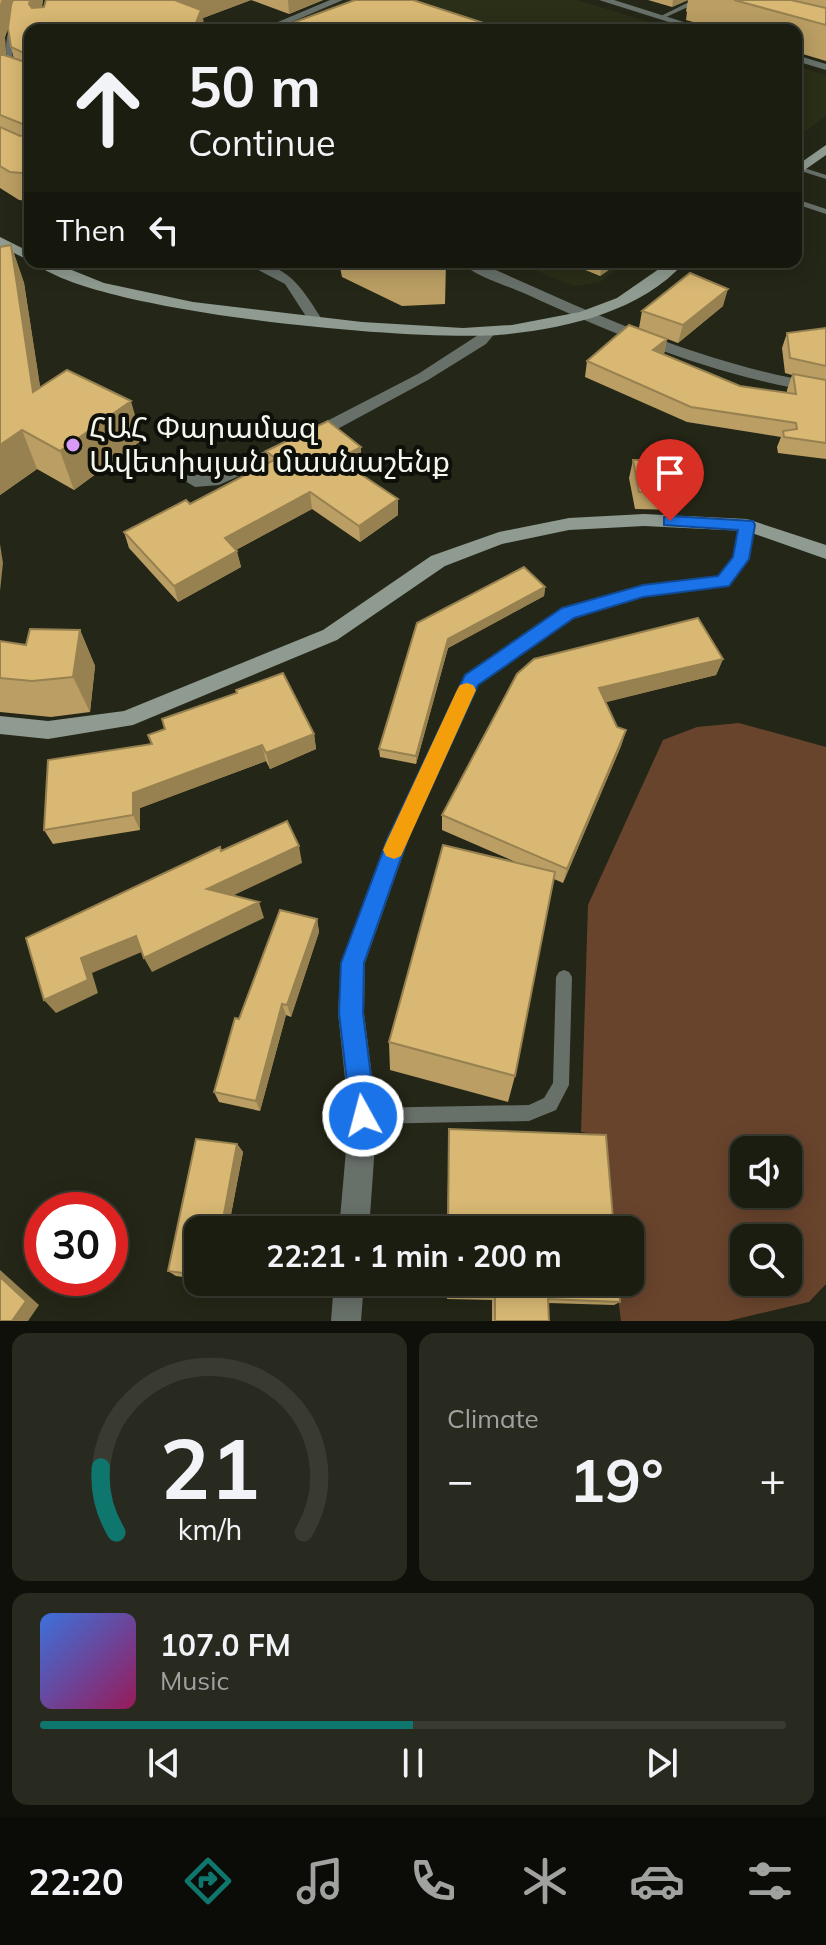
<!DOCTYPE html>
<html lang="en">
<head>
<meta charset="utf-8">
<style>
  body { margin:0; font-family:Mulish,"Noto Sans Armenian",sans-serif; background:#282a1f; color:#f1f3f6; height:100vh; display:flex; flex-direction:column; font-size:30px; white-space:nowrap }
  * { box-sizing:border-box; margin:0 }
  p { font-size:26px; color:#a0a29f }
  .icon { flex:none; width:44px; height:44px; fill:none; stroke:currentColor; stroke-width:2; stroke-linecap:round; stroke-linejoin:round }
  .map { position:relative; height:1321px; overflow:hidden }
  .details { display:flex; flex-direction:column; gap:12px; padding:12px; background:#0f1009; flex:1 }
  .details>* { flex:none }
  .guide { position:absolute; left:24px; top:24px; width:778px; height:244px; border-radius:16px; box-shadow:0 4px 20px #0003,0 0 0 2px #393b31; background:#1b1d11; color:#f1f3f6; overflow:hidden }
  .fabs { position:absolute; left:730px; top:1136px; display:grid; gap:16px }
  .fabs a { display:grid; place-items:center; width:72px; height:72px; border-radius:16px; background:#1b1d11; box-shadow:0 4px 20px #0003,0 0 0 2px #393b31; font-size:40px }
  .speed { position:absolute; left:24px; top:1192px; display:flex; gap:16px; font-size:40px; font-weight:700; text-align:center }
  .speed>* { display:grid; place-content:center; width:104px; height:104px; border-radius:50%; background:#1b1d11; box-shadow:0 4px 20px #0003,0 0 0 2px #393b31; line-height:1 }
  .speed .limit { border:12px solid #d22; background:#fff; color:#111 }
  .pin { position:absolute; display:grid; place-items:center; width:68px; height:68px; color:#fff; margin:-82px -34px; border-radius:50% 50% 50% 0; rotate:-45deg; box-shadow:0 0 8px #0007 }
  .pin .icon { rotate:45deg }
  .me { position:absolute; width:88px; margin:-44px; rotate:353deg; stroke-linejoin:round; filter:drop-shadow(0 0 6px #0008) }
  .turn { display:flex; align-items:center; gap:28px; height:168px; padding:0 32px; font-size:36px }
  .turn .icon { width:104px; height:104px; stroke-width:2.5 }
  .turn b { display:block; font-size:56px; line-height:68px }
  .then { display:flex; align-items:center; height:76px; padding:0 32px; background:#0003; gap:16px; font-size:30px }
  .big { font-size:60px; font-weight:700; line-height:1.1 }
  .details .tile { flex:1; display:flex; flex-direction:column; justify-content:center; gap:12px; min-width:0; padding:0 28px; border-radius:16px; background:#282a1f }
  .details .dial { align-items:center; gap:0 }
  .dial svg { height:208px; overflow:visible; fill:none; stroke:#393b31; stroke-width:7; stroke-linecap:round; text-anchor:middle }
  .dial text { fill:#f1f3f6; stroke:none }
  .song { display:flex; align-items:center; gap:24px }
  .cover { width:96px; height:96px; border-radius:12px; background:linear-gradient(135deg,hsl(220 70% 55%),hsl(330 70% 35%)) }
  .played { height:8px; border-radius:4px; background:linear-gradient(90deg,#0f766e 50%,#393b31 50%) }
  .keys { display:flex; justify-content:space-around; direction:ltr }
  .heat { display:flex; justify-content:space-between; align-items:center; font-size:44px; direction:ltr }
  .details .tiles { flex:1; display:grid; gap:12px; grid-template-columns:1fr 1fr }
  .tile:last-child { grid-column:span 2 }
  .trip { position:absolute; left:184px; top:1216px; width:460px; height:80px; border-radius:16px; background:#1b1d11; box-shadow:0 4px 20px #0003,0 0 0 2px #393b31; font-weight:700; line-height:80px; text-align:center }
  .tabs { display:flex; height:128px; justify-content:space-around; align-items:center; background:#0b0c07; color:#a0a29f }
  .tabs .icon { width:56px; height:56px }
  .tabs .on { color:#0f766e }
  .tabs b { font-size:36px; color:#f1f3f6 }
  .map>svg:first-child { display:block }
</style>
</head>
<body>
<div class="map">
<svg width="826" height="1321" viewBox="0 0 826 1321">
  <rect width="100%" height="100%" fill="#242717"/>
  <path fill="#2b2f18" d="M347,0H577L676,30H273Z
    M796,66L826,75V116L796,138Z
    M516,262H627L600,282L573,286Z"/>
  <path fill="#69442d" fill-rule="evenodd" d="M739,723L826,747V1284L809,1302L728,1321H621L616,1282H630V1230H611L603,1135L581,1132L588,905L663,740L697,727ZM744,1150H788V1194H744ZM744,1238H788V1282H744Z"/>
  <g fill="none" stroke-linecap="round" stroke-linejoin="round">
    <path fill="#68706a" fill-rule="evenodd" d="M9,0L27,2C14,28 8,41 15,70L12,72L9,70C2,41 8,29 21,3Z
      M687,3L703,7L700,9L690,6L664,18L659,17Z
      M798,166L826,175V179L798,170Z
      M796,199L826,209V214L796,204Z
      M747,521L752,525L747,559L727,584L643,595L572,616L476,683L403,842L398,844L393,842L391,838L467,677L564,610L643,587L720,577L736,558L742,525Z
      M564,970L569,972L572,977L569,1085L556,1110L529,1121L363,1124L357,1122L355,1116L357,1110L363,1108L529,1105L544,1098L553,1083L556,977L559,972Z"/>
    <path fill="#68706a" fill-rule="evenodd" d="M330,0H343L273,30H259Z
      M599,0H614L709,30H694Z
      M796,55L826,64V70L796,61Z
      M243,262C288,262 301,287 323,321L321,324H311L285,284Z
      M460,262H478C592,313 702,365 826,384V394C720,377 623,339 526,294C506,285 476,277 460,262Z
      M489,328L496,332L486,344L428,380L306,446L219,485L195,487L172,473L180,467L198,475H211L294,438L418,374Z
      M398,828L406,831L409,838L365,963L364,1013L377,1116L369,1230H339L349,1116L338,1013L341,963L387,838L390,831Z
      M334,1282H364L361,1321H331Z"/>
    <path fill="#8f9b91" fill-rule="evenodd" d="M826,145V155L796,176V166Z
      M0,237L30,252V261L0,246Z
      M34,262H52L104,283L193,302L362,322L463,328L512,325L580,312L617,298L669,262H685C641,311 571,327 509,334C428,344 90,313 34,262Z
      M644,514L747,519L826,545V559L746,531L644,526L569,530L502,544L445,566L337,640L133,725L48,739L0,734V716L48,721L124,711L323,630L431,556L499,532L569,518Z"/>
  </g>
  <path fill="#ba9e63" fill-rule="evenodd" d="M0,0H43L42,7H44L46,0H323L289,14L251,0L203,18L204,30H30V201L19,200L0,188ZM8,27L11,47L14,59L6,55L5,37Z
    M648,0H688L672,7Z
    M688,0H826V61L796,52V30H722L686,20L687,12L686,11Z
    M11,245L24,283L40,387L142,440L74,490L37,469L0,495Z
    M185,262H204L194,267Z
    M339,262H446L445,304L402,306L342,277Z
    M566,262H620L600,276Z
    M723,306L678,343L639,328L642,311Z
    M826,328V459L778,453L777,447L781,437L687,422L585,377L587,361L667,339L664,354L740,386L787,393V390L792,375L785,373L782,348L787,333Z
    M266,451L361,463L352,468L398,515L360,542L312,509L236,550L241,567L178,602L129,548L124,532L190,504L268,463Z
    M633,460L660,468L684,492L679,510L635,509L629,478Z
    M545,587L544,596L448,648L416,764L380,757L379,749L417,623Z
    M80,630L95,666L90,712L51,717L0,712V641L26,645Z
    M723,659L716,675L605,702L617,727L626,730L621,746L563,883L554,879L515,1076L508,1102L390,1070L389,1042L518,863L442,830V815L517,674Z
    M314,734L316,749L270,769L266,761L140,808V830L53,844L44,830L48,760Z
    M317,919L319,932L291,1017L286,1015L260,1111L219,1102L214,1092L239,1019Z
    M449,1129L614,1230H447Z
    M237,1144L243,1152L228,1230H198V1279L176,1276L168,1271Z
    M447,1282H619L620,1302L614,1305L548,1303L549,1321H492V1300L447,1299Z"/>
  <path fill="#978150" d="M2,0H15L17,5L5,37L6,73L0,74V5Z
    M30,0H43L36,30L29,4Z
    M181,0H251L203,18L204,30H193L177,1Z
    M288,0H323L289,14Z
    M673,0H688L672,7Z
    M11,245L24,283L47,431L33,392Z
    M193,262H204L194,267Z
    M602,262H620L600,276Z
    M728,289L723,306L678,343L683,325Z
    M667,339L664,354L653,350Z
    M131,401L142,440L74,490L60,451Z
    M22,430L37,469L0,495V445Z
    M361,447V463L339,475L338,459Z
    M310,492L312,509L228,554L225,538Z
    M398,499V515L360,542L359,526Z
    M0,544L3,563L0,591Z
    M237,551L241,567L178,602L174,586Z
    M545,587L544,596L448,648L416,764V756L448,639Z
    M80,630L95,666L90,712L73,677Z
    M723,659L716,675L595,705L599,688Z
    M626,730L621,746L563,883L567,869Z
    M314,734L316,749L270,769L266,753Z
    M262,745L266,761L140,808V830L133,815V793Z
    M299,846L302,863L213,905L207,889Z
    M259,902L264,918L152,972L144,958Z
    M317,919L319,932L291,1017L287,1005Z
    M136,936L144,951L92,973L98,993L56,1013L44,1000L81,958Z
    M282,1004L286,1015L260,1111L256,1101Z
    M237,1144L243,1152L228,1230H221Z
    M0,1270L39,1305L28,1321H12L0,1277Z"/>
  <path fill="#d8b873" stroke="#978150" stroke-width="2" d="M13,0H30L29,4L32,8L44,7L46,0H181L177,1L201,10L193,30H30V177L22,173L10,172L0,166V127L20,136L24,135L25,125L0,115V55H4L25,62L24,53L11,47L8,28L11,5Z
    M355,0H413L505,30H288L281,27Z
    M734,0H791L826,8V25Z
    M11,245L33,392L67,370L131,401L60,451L22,430L0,445V247Z
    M690,273L728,289L683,325L642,311Z
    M629,325L667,339L653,350L740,386L796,394L793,374L826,380V443L784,437L783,431L797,429L796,423L691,407L587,361Z
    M826,328V366L790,358L787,333Z
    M328,421L361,447L338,459L398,499L359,526L310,492L225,538L237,551L174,586L124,532L186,500L190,504L276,459L266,451Z
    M633,460H659L660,468H679L684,492H639Z
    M524,567L545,587L448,639L416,756L379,749L417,623Z
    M698,618L723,659L599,688L617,727L626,730L567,869L442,815L517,674L534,659Z
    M30,629L80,630L73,677L32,681L0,678V641L26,645Z
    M283,673L314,734L266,753L262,745L133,793V815L44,830L48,760L152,744L148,735L165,729L162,719L237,693L236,690Z
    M287,821L299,846L207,889L259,902L144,958L136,936L81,958L88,980L44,1000L26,938L220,847L221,851Z
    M443,845L555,872L515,1076L389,1042Z
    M280,910L317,919L287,1005L282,1004L256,1101L214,1092L235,1018L239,1019Z
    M449,1129L606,1135L614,1230H448Z
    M196,1139L237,1144L221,1230H198V1275L168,1271Z
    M0,1277L26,1301L12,1321H0Z
    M448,1282H619L620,1302L548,1299L549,1321H495V1297L448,1295Z"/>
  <path fill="#1a73e8" stroke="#114b97" stroke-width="2" d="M670,516L753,521L755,525L749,559L729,586L643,597L574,618L478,685L408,838L364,963L363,1013L376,1116L372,1125L363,1128L354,1125L351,1116L339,1013L341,963L388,838L465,675L562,608L643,585L718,576L733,557L738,530L664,525V517Z"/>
  <path fill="#f59e0b" d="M467,683L473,685L476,690L401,856L394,859L386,856L383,850L386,843L457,690L460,685Z"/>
  <circle fill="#d99af7" stroke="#0e0f08" stroke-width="3" cx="73" cy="445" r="8"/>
  <g text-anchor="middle" stroke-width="8" stroke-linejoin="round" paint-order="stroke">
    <g font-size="30" fill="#f4f7ec" stroke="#0e0f08" text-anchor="start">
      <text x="89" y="438">ՀԱՀ Փարամազ<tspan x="89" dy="34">Ավետիսյան մասնաշենք</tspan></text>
    </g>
  </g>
</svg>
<div class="fabs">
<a><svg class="icon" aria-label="sound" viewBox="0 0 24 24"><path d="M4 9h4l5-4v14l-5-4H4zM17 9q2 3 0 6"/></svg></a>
<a><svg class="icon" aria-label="search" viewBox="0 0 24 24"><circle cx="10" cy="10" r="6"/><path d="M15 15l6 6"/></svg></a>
</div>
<div class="speed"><div class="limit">30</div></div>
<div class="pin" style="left:670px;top:521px;background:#d93025"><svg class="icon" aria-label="arrive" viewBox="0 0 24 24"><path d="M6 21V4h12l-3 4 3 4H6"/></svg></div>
<svg class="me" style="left:363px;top:1116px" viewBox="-20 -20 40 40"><circle r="17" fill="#1a73e8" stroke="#fff" stroke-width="3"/><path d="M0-11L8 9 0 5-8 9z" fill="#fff"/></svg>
<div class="trip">22:21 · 1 min · 200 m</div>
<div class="guide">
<div class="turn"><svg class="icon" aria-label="ahead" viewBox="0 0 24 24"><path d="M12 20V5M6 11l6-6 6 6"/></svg><div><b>50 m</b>Continue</div></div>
<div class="then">Then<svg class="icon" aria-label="left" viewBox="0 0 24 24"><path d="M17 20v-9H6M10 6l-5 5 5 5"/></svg></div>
</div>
</div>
<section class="details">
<div class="tiles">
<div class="tile dial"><svg viewBox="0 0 100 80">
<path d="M14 69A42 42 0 1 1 86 69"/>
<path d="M14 69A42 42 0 0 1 8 44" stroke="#0f766e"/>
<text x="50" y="56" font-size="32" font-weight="700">21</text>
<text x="50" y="72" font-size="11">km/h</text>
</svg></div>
<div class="tile"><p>Climate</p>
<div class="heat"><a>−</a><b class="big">19°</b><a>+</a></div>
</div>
<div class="tile">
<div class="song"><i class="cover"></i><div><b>107.0 FM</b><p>Music</p></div></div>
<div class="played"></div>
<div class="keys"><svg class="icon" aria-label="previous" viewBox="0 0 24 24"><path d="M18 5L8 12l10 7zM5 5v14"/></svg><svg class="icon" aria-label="pause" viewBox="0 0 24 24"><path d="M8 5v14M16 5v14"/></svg><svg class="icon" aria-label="next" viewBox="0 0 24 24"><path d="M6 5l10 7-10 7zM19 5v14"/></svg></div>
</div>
</div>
</section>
<nav class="tabs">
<b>22:20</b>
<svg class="icon on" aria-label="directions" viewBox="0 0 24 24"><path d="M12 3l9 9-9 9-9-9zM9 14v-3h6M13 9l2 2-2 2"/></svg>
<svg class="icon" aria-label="music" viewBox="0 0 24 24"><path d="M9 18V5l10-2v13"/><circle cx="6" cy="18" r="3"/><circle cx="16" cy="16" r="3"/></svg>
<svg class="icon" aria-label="phone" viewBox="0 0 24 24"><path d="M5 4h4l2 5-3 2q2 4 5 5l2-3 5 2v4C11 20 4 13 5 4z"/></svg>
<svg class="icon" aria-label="climate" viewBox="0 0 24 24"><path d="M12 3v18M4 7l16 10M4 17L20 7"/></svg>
<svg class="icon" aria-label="car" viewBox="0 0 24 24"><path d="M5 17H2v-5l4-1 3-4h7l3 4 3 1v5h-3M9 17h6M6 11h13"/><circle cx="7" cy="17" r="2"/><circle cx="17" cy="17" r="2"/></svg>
<svg class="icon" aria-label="filters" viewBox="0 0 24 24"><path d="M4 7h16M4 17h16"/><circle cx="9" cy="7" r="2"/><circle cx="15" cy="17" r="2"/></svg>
</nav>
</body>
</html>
